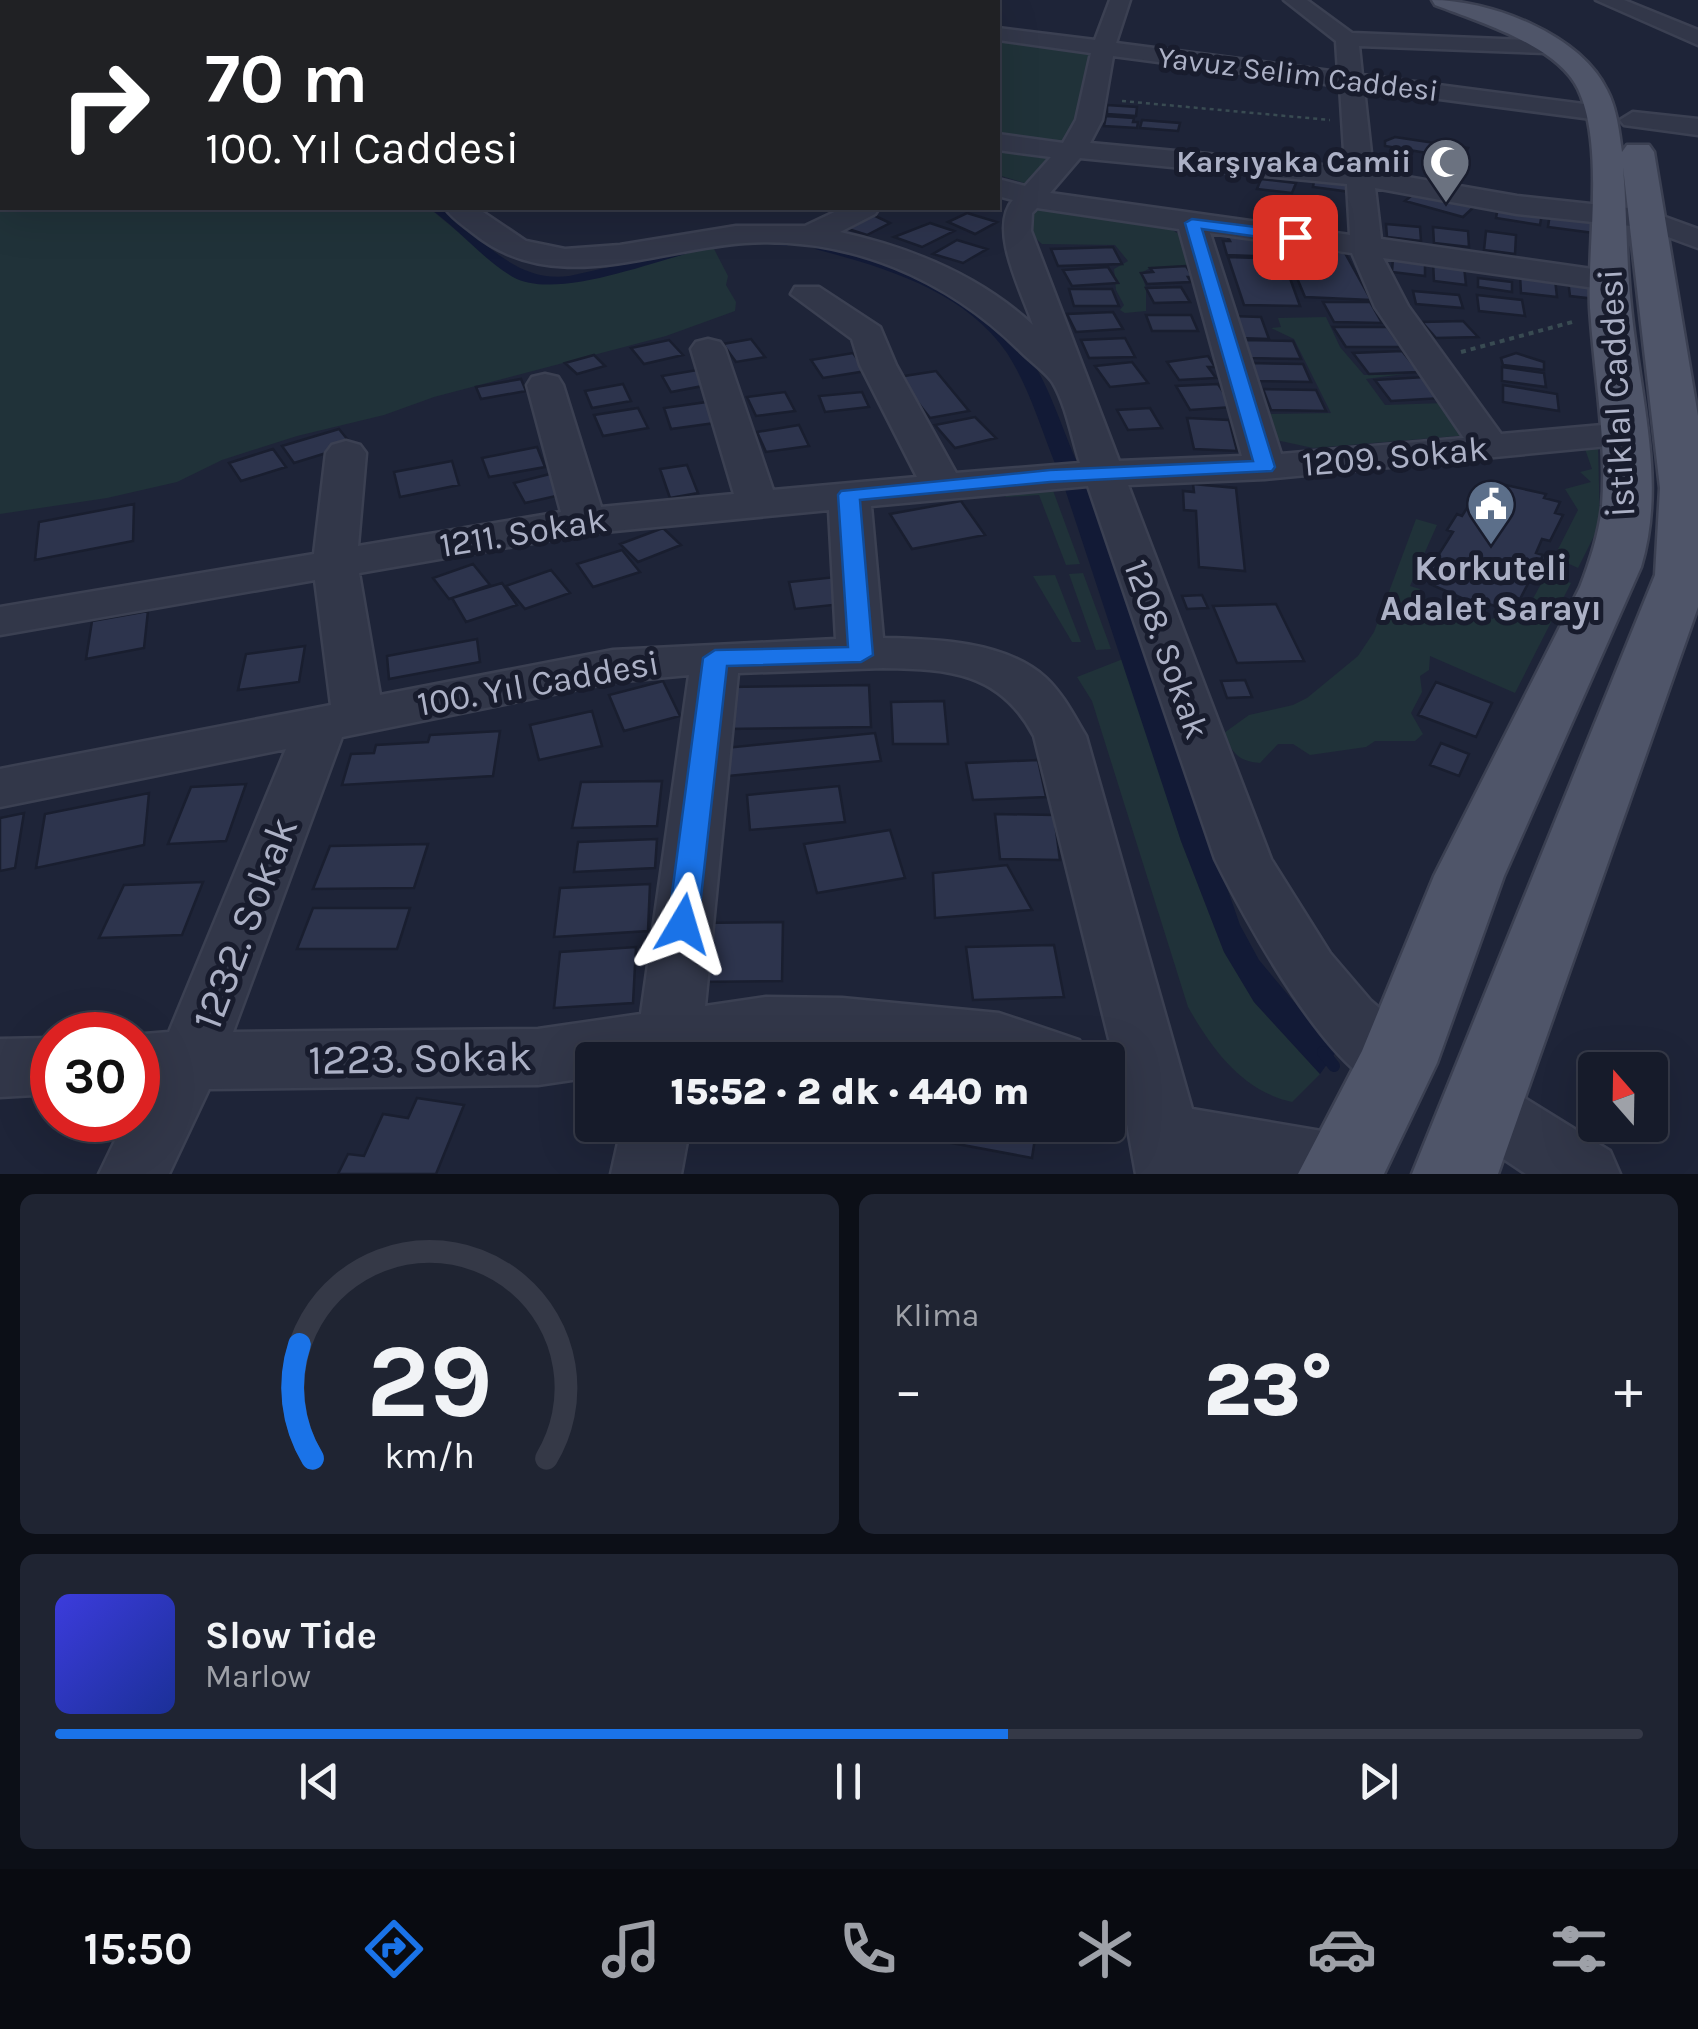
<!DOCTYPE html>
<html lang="tr">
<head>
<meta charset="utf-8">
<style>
  body { margin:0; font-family:Karla,sans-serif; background:#1f2432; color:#f1f3f6; height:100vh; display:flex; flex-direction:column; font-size:38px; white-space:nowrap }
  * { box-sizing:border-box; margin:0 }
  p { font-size:32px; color:#9ea1a8 }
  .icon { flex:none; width:55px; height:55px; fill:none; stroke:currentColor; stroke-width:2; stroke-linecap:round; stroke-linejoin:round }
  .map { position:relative; height:1174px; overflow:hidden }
  .side { display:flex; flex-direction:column; gap:20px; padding:20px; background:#0c0f17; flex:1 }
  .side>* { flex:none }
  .top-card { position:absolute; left:0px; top:0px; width:1000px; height:210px; box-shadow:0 10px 40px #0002,0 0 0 2px #353947; background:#202124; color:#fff; overflow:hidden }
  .needle { width:65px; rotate:340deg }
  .fabs { position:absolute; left:1578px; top:1052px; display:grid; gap:20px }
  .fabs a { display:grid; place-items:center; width:90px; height:90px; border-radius:10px; background:#161b2a; box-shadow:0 10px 40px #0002,0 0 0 2px #353947; font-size:50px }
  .speed { position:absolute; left:30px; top:1012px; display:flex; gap:20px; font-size:50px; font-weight:700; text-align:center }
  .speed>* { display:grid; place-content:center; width:130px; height:130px; border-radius:50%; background:#161b2a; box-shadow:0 10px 40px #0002,0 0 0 2px #353947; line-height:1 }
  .speed .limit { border:15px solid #d22; background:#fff; color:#111 }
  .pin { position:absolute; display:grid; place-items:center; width:85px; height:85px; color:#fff; margin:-42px; border-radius:20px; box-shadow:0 5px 15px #0006 }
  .me { position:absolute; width:110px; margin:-55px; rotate:7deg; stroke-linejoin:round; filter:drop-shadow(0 0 8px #0008) }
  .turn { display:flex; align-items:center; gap:35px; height:210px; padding:0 40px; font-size:45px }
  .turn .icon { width:130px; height:130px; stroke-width:2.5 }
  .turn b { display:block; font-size:70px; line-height:85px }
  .big { font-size:75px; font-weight:800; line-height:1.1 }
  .side .widget { flex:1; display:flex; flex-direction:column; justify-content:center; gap:15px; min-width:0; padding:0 35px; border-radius:15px; background:#1f2432 }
  .side .dial { align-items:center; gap:0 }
  .dial svg { height:260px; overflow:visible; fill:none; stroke:#353947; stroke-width:7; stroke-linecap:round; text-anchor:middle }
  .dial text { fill:#f1f3f6; stroke:none }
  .song { display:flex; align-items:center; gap:30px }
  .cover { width:120px; height:120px; border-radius:15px; background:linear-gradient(135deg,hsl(240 70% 55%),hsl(230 70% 35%)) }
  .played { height:10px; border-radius:5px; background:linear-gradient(90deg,#1a73e8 60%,#353947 60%) }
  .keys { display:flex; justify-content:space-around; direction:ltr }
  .heat { display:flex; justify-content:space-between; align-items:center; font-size:55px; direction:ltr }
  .side .tiles { flex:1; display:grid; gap:20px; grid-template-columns:1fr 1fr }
  .widget:last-child { grid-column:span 2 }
  .trip { position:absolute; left:575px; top:1042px; width:550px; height:100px; border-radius:10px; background:#161b2a; box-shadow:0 10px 40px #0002,0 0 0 2px #353947; font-weight:800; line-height:100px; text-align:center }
  .menu { display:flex; height:160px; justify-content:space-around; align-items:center; background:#090b11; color:#9ea1a8 }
  .menu .icon { width:70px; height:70px }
  .menu .on { color:#1a73e8 }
  .menu b { font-size:45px; color:#f1f3f6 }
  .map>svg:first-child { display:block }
</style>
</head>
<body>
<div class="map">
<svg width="1698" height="1174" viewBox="0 0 1698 1174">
  <rect width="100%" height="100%" fill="#1e2438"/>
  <path fill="#203239" d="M0,0L137,2H2V208H429L513,277L568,283L713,247L728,276L726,285L736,302L735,311L666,336L434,397L384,415L297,436L222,460L177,482L107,498L0,514Z
    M998,36L1097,51L1082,121L1034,186L998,175Z
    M1039,208L1168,227L1183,237L1192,259L1186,266L1150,268L1141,273L1146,288V311L1125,313L1120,310L1124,305L1116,290L1114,269L1128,261L1115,245L1042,244L1025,229L1027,211Z
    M1326,317L1340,347L1364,375L1404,374L1366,379L1385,405L1445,403L1469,435L1313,448L1276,440L1266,425L1268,414L1331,413L1294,339L1271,328L1281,327L1278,318Z
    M1598,447L1600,524L1578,568L1554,557L1578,510L1565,489L1591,482L1580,472L1592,469L1585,449Z
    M1051,485L1080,564L1066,565L1039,495L1006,497L1002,490Z
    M1416,519L1437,525L1410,586L1420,589L1417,596L1434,601L1432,606L1471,617L1474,613L1493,619L1498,612L1509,615L1513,609L1525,613L1546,575L1571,583L1515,693L1430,656L1429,670L1420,676L1422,692L1411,713L1423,734L1415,741H1375L1366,747L1310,755L1293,744H1278L1260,763C1238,761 1232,753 1224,733L1249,715L1293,705L1307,698L1358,656L1374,632Z
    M1083,573L1111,649L1096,650L1069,574Z
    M1055,575L1081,642H1072L1033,576Z
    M1123,659L1181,841L1224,952L1254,1002L1320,1074L1292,1102C1242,1091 1212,1049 1188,1007L1092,701L1077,677Z"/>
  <path fill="#121a36" d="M429,208H445C481,239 516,283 569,276L718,243L793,240L787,246C761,244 735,242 709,248C660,258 557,302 513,277C482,259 458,228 429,208Z
    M827,246C899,265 976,293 1026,353C1048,380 1063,432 1078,464L1056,466C1041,429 1029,387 1007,353C965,291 884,267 815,249Z
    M1086,482L1240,925L1259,960L1336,1052L1320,1074L1254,1002L1224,952L1181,841L1063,483Z"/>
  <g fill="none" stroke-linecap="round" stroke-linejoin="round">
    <path stroke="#121a36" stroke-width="12" d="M1323,1052L1334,1066"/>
  </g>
  <path fill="#2d344d" stroke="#191e2f" stroke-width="2.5" d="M1107,105L1137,107L1136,116L1107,114Z
    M1106,116L1134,118L1133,122H1138L1137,128L1104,126Z
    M1142,120L1180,123L1178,131L1140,128Z
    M1395,137L1468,148L1463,159L1385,146V141Z
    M1315,175L1353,180L1351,192L1313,187Z
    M1261,179L1296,183L1292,193L1257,189Z
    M1416,192L1477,204L1463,217L1405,201Z
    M1498,207L1542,213L1540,225L1496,218Z
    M869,213L890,223L867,235L842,227Z
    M967,213L997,222L975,234L948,222Z
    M1550,213L1594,220V233L1548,227Z
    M930,223L954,231L922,247L894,237Z
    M1386,224L1420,227L1421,241L1387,237Z
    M1433,227L1468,231L1469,247L1434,243Z
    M1486,231L1516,235L1515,254L1484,250Z
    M1227,235L1271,240L1280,257L1227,255L1223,241H1230Z
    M957,240L987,249L963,263L933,254Z
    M1113,247L1122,264L1058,266L1051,249Z
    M1284,247L1345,253L1371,300L1305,297Z
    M1228,257L1283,259L1300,306L1244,305Z
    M1393,258L1425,262V276L1392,272Z
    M1433,262L1464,266L1466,285L1434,281Z
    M1186,266L1193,277H1188L1191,282L1147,284L1141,273L1153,272L1150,268Z
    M1108,267L1118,283L1072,286L1063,270Z
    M1520,275L1555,279L1557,297L1521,293Z
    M1478,278L1512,282V292L1478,287Z
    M1568,280L1602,285L1604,300L1570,296Z
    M1181,287L1190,302L1154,303L1146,288Z
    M1069,289H1112L1119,306H1074Z
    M1413,291L1459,295L1463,308L1416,304Z
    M1477,295L1522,300L1525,316L1479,311Z
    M1323,302H1370L1382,323L1334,322Z
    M1113,312L1123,329L1076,332L1067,314Z
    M1146,315H1191L1198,331H1152Z
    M1231,316L1261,317L1269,339L1238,338Z
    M1463,321L1478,337L1436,338L1422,322Z
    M1333,327H1387L1401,347H1346Z
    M1125,338L1135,357L1089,358L1081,340Z
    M751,339L765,357L736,362L723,344Z
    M669,340L683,355L644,364L631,348Z
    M1242,340L1293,341L1301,359L1249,358Z
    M1402,351L1419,372L1369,374L1353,353Z
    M853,353L866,371L823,378L811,360Z
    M1516,353L1544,362V370L1503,365L1501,358Z
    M594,355L605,366L577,374L565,363Z
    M1208,356L1215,367H1208L1216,378L1179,380L1167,362Z
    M1132,362L1148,383L1110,387L1095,366Z
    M1250,363L1303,364L1311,382L1257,381Z
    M1502,367L1544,373L1546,387L1502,381Z
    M703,369L713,384L671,392L662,376Z
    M936,371L969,411L930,418L898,377Z
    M1425,377L1443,398L1391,401L1375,380Z
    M521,379L526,391L481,399L476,387Z
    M623,384L631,401L592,408L585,391Z
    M1218,384L1233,407L1190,410L1176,386Z
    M1503,385L1557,394L1559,411L1503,402Z
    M1263,389L1316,390L1326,411L1271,410Z
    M785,392L795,411L756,416L747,397Z
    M862,392L869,407L825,412L819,396Z
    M714,401L722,422L671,429L664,408Z
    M638,408L648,428L603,436L594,415Z
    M1150,408L1162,428L1128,430L1117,410Z
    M975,417L996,438L955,448L935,425Z
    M1187,418L1229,420L1237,451L1194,449Z
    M799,425L809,446L766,452L757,432Z
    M339,429L352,445L294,463L282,446Z
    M537,447L545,467L489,477L482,458Z
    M273,449L286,467L241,481L229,463Z
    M452,461L459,485L400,497L394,472Z
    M687,465L698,493L670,498L660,469Z
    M554,473L565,494L525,503L514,483Z
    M1492,482L1546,494L1544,498L1560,502L1555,513L1563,515L1550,541L1542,539L1536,553L1543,555L1520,599L1511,596L1504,609L1486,603L1484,608L1430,584L1437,573L1429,570L1453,532L1447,530L1457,514L1462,516L1479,489L1486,491Z
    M1193,484L1236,488L1245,571L1199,567L1196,511L1184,510L1183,491L1194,492Z
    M961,501L985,535L912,549L890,514Z
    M134,504L133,541L35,560L39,522Z
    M663,528L681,545L638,562L620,544Z
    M622,550L640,572L593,587L577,564Z
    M473,564L490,585L449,599L433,578Z
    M551,570L570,593L525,609L506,586Z
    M845,576L852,603L795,609L789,582Z
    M502,583L517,605L466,622L452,598Z
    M1202,595L1208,608L1187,609L1182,596Z
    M1276,604L1304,661L1237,663L1213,606Z
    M148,611L144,648L86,659L92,621Z
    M477,639L480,662L389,679L387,656Z
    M305,646L299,682L238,690L246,654Z
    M1245,680L1252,697L1227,698L1221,681Z
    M663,681L680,716L624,731L609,695Z
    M1436,682L1492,703L1476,737L1418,715Z
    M869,685L871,727L723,729L726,687Z
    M944,701L948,744H893L891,702Z
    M592,711L602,746L539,760L530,725Z
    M500,731L493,776L342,785L351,754L374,753L376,745L428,742L430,735Z
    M875,733L881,761L728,776L725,748Z
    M1441,743L1469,754L1459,776L1430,765Z
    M1038,760L1046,797L973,800L966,763Z
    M662,781L657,826L572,828L581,782Z
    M246,784L226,841L168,844L191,787Z
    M839,786L845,822L750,830L747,795Z
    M149,793L144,845L36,868L45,814Z
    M24,813L15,868L0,871V818Z
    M995,814L1054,815L1060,860L1000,859Z
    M890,830L905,878L817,893L804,844Z
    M657,839L655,868L574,872L578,842Z
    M428,844L414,888L313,889L330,846Z
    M1007,865L1032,910L935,918L933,873Z
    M203,882L182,935L99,938L124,885Z
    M650,884L648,931L554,937L560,888Z
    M313,908H410L397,949H297Z
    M783,922L782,981L692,982L697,923Z
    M1054,945L1064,997L973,1000L966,947Z
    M636,947L633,1003L554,1008L560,952Z
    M758,1043L831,1057L753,1060Z
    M843,1046L912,1053V1060H841Z
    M417,1098L464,1105L436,1174H338L348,1154L364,1156L383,1114L408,1118Z
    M831,1125H905L904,1137L831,1129Z
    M927,1125H1037L1032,1158L925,1138Z"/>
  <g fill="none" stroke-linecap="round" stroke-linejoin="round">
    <g stroke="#3b4052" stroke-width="5">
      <path id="minor" d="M116,0H139L140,2H118Z
        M372,0H400L401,2H374Z
        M755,0H791L792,2H757Z
        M1110,0H1130L1116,43L1338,72L1336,41L1284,0H1307L1352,33L1554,41L1557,46L1546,53L1359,46L1362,75L1599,106L1611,113L1599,120L1364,89L1373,171L1517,196L1646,210L1698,229V248L1641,227L1517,214L1375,188L1381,239L1620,273L1625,280L1620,287L1609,290L1383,258L1408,306L1501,434L1625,423L1639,427L1644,435L1639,443L1265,479L1128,485L1271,859L1330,953L1371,1001L1420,1043L1430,1063L1420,1083C1414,1085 1405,1091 1398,1091C1337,1094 1239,908 1215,859L1088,486L871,506L883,638C934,639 1006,641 1046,678C1063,694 1074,716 1086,736L1192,1109L1345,1135L1370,1144L1380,1167L1377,1174H1136L1125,1113L1108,1108V1060H918L842,1052L766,1051L706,1060H592V1077L538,1085L209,1089L169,1174H99L125,1120H138L141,1089H138V1035H132L169,1032L286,749L0,807V769L331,705L315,580L0,635V607L314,554L326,453L332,445L346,441L360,445L366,453L358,546L561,512L527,385L532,377L545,374L558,377L563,385L601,507L734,494L691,349L696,342L708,339L720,342L725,349L773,490L917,477L860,365L852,339L791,294L795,287H819L880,327L896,365L956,473L1080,463C1072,438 1066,405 1053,383C1047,373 1030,361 1021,352C948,279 849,236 745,243C654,249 554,299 473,233C463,225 452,218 445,208H477L526,241L565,249L620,245L736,226H805L843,208H879L875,214L840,232C912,248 979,275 1033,325C1022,292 988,229 1013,200L998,196V179L1025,186L1051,157L998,150V134L1063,143L1076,120L1091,53L998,40V28L1095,40ZM1113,56L1340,86L1345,167L1090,143L1102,120ZM1080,158L1347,184L1350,235L1050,193ZM1037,208L1179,229L1242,456L1119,461L1031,231L1032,213ZM1210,233L1352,253L1375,307L1464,438L1281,454ZM829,510L836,639L613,650L380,695L359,573L584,534ZM883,668C949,669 1000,672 1034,736L1112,1051L1087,1058L1079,1040L999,1013L842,998L766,997L705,1006L738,673ZM689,675L641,1014L538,1029L233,1032L342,737L613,682Z
        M1596,0H1624L1698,30V45Z
        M1633,112L1698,119V135L1624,125L1620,120Z
        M52,1038V1094L0,1097V1039Z
        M1481,1077L1505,1086L1610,1151L1620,1174H1526L1457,1128L1448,1107L1457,1086Z
        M622,1125H690L681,1174H611Z"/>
    </g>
    <g stroke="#3b4052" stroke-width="5">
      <path id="major" d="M1432,0C1490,0 1580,34 1607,90C1617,109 1619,131 1622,152L1627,145H1649L1654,152L1698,416V607L1498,1174H1412L1655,575L1660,488L1623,167C1627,213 1626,260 1631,306C1639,393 1667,481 1641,567L1504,876L1437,1063L1384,1174H1298L1362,1051L1434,876L1580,587C1590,561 1599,534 1602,506C1607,440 1594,374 1590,308C1587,244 1605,147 1578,89C1557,45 1477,21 1435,5Z"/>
    </g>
    <path stroke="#394b52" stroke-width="2.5" stroke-dasharray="4 4" stroke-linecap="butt" d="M1122,101L1330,120"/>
    <path stroke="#394b52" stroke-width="4" stroke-dasharray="5 5" stroke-linecap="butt" d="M1461,352L1576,321"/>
    <use href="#minor" fill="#323749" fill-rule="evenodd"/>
    <use href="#major" fill="#4f5569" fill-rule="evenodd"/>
  </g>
  <path fill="#1a73e8" stroke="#114b97" stroke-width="2.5" d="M1192,219L1295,232L1303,237L1295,242L1202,229L1275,467L1272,471L1050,482L860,500L873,655L861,662L727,666L698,924L694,932L683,935L673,932L668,924L703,658L715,650L848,647L838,495L841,491L1050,470L1253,461L1185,223Z"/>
  <defs>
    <g id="mosque-pin" transform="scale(2.5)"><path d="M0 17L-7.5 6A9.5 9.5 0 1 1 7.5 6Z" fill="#6b7280" stroke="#181c2d"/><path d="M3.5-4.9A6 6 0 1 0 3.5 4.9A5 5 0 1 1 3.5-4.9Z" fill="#fff"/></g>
    <g id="civic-pin" transform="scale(2.5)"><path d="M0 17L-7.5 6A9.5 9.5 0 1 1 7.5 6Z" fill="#5c6f8a" stroke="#181c2d"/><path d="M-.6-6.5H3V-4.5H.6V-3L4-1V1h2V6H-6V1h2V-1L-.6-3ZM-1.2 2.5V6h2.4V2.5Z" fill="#fff"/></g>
  </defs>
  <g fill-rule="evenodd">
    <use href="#mosque-pin" x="1446" y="162"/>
    <use href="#civic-pin" x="1491" y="504"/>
  </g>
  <g text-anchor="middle" stroke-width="10" stroke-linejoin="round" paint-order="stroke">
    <g font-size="30" fill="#acb1c6" stroke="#181c2d">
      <text transform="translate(1298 74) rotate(7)" y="10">Yavuz Selim Caddesi</text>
    </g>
    <g font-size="30" font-weight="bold" fill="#acb1c6" stroke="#181c2d" text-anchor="end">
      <text x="1411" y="172">Karşıyaka Camii</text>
    </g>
    <g font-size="35" fill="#acb1c6" stroke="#181c2d">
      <text transform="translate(1616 393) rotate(-93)" y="12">İstiklal Caddesi</text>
      <text transform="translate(1395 456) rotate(-5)" y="12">1209. Sokak</text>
      <text transform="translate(523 532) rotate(-9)" y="12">1211. Sokak</text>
      <text transform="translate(1167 649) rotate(70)" y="12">1208. Sokak</text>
      <text transform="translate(538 683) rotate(-10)" y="12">100. Yıl Caddesi</text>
    </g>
    <g font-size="35" font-weight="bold" fill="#acb1c6" stroke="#181c2d">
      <text x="1491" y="580">Korkuteli<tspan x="1491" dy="40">Adalet Sarayı</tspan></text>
    </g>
    <g font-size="42" fill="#acb1c6" stroke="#181c2d">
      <text transform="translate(244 923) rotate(-69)" y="15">1232. Sokak</text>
      <text transform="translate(420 1057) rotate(-1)" y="15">1223. Sokak</text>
    </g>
  </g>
</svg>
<div class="fabs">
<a><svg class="needle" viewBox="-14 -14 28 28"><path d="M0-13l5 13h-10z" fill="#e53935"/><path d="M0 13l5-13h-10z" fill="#9ea1a8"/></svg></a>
</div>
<div class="speed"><div class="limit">30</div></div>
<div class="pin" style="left:1295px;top:237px;background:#d93025"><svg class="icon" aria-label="arrive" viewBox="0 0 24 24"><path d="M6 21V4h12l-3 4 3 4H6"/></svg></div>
<svg class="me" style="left:683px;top:924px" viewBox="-20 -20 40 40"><path d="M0-17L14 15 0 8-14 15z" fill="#1a73e8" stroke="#fff" stroke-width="4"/></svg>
<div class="trip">15:52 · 2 dk · 440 m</div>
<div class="top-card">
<div class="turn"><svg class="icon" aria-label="right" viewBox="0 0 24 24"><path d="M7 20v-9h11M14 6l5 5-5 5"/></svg><div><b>70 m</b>100. Yıl Caddesi</div></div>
</div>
</div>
<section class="side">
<div class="tiles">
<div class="widget dial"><svg viewBox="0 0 100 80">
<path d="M14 69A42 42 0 1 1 86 69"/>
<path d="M14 69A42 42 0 0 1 10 34" stroke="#1a73e8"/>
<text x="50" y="56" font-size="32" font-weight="700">29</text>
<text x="50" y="72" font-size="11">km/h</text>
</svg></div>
<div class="widget"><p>Klima</p>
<div class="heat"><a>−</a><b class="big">23°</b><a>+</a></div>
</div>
<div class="widget">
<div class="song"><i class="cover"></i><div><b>Slow Tide</b><p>Marlow</p></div></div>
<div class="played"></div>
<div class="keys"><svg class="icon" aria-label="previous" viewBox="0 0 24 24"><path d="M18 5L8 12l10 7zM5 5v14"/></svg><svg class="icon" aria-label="pause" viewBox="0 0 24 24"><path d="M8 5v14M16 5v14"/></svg><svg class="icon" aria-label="next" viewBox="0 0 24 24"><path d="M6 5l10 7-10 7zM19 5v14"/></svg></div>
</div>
</div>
</section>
<nav class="menu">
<b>15:50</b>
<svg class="icon on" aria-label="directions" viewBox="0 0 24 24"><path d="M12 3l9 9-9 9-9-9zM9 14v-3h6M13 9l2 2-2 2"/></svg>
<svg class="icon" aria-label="music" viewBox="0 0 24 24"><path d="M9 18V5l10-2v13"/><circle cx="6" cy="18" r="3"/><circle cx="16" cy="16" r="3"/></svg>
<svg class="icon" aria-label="phone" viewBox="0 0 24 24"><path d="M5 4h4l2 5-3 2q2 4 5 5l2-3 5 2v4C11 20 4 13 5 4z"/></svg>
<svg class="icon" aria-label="climate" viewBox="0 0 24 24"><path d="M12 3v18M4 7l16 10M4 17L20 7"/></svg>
<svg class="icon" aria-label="car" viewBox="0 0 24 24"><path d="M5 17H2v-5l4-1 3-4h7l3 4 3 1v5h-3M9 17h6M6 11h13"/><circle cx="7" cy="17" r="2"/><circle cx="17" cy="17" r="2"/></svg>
<svg class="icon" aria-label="filters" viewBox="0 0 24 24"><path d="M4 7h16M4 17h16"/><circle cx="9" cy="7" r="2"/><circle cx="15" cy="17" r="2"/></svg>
</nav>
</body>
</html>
